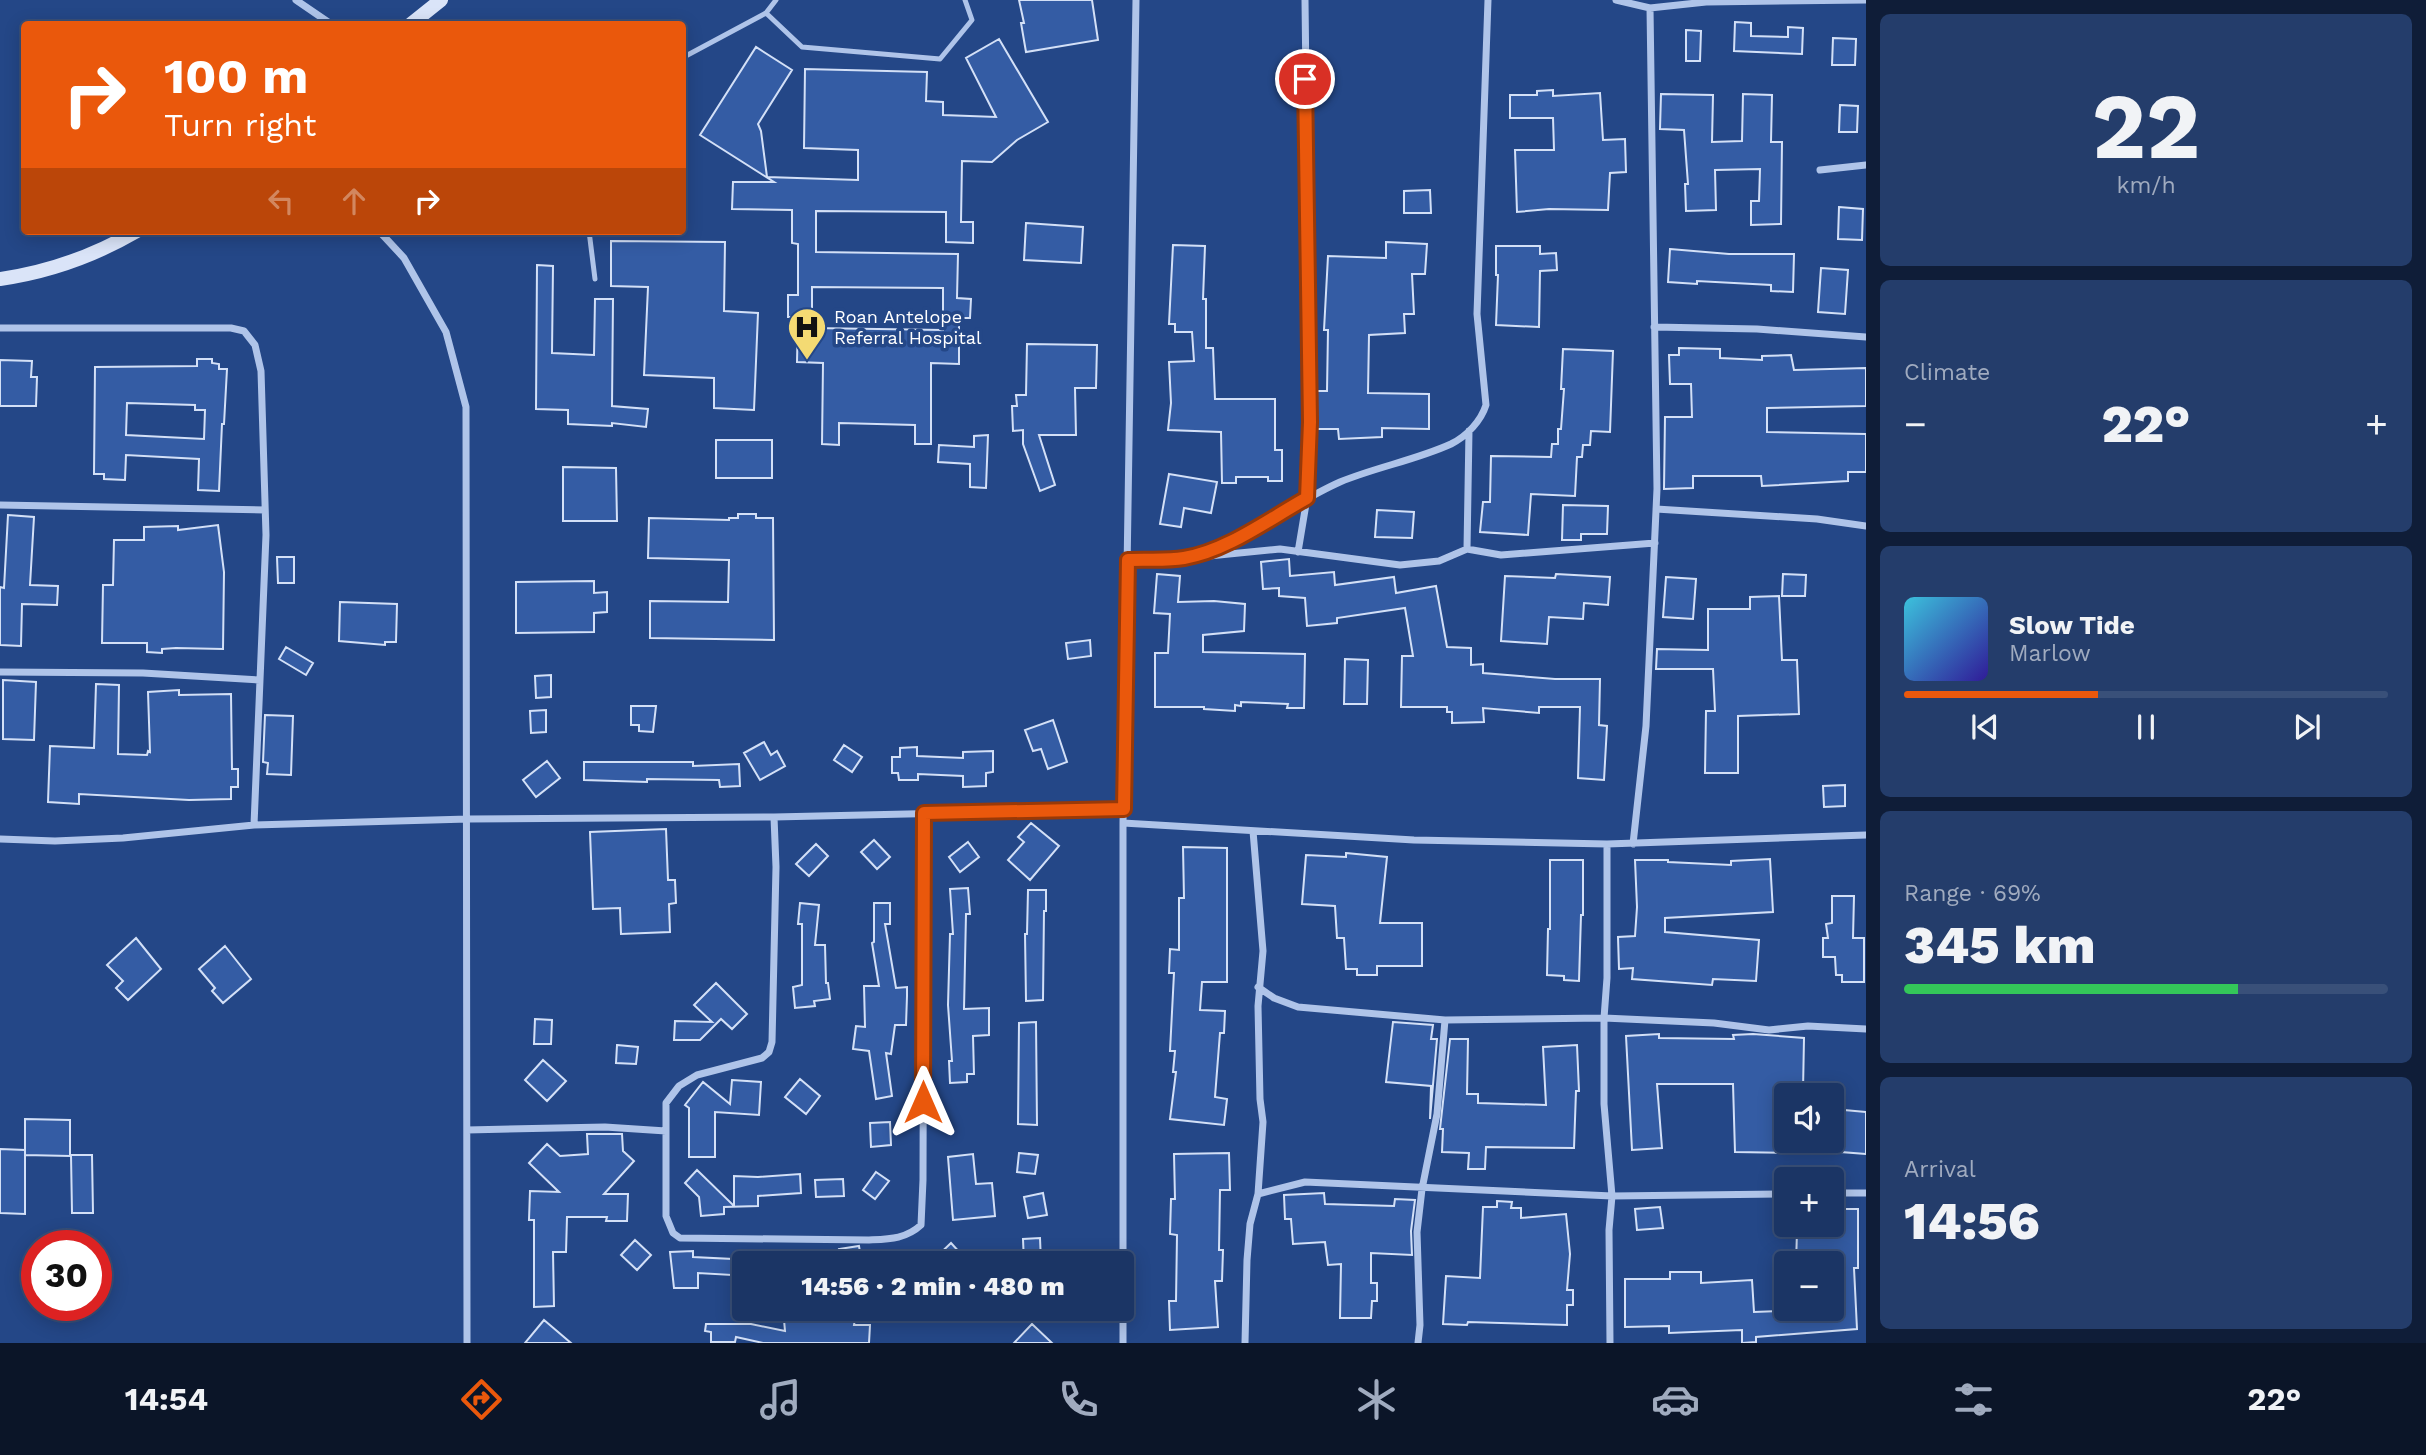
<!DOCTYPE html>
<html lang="en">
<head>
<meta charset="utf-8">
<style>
  body { margin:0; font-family:"Work Sans",sans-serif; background:#243d6b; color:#f1f3f6; height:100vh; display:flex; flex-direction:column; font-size:26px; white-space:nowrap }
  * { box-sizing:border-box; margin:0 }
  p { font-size:23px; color:#a0abbf }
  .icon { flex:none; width:38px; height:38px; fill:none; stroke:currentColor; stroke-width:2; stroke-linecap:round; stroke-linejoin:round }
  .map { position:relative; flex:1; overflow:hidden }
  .drawer { display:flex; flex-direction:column; gap:14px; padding:14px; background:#0f1d38; width:560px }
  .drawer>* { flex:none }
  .guide { position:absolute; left:21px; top:21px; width:665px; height:214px; border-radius:7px; box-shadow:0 4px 18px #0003,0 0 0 2px #395079; background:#ea580c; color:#fff; overflow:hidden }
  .buttons { position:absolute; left:1774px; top:1083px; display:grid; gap:14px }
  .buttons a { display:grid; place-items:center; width:70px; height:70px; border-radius:7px; background:#1b3565; box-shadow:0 4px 18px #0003,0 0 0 2px #395079; font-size:35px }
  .speed { position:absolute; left:21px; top:1230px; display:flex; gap:14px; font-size:35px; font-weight:700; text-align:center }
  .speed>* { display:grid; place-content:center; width:91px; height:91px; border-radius:50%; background:#1b3565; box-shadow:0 4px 18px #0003,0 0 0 2px #395079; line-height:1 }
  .speed .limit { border:10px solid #d22; background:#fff; color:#111 }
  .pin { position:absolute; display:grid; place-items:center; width:60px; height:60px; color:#fff; margin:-30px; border:4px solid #fff; border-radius:50%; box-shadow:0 2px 7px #0007 }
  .me { position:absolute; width:77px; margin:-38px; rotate:0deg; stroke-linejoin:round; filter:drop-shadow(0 0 5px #0008) }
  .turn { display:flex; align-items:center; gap:24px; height:147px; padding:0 28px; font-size:32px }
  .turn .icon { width:91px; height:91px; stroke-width:2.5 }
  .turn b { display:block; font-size:49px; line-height:60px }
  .lanes { display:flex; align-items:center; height:66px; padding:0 28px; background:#0003; justify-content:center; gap:35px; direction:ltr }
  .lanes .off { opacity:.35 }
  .big { font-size:52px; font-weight:800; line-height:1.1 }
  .drawer .tile { flex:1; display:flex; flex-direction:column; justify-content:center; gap:10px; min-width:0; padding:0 24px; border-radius:10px; background:#243d6b }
  .drawer .dial { align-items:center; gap:0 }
  .dial b { font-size:91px; line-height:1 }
  .song { display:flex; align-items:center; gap:21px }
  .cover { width:84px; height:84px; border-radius:10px; background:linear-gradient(135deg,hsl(190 70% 55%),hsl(250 70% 35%)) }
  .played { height:7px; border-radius:4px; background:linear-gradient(90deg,#ea580c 40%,#395079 40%) }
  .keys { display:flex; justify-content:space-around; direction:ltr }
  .heat { display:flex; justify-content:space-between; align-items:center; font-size:38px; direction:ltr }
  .charge { height:10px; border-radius:5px; background:linear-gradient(90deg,#34c759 69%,#395079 0) }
  .trip { position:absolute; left:732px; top:1251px; width:402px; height:70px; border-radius:7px; background:#1b3565; box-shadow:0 4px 18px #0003,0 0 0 2px #395079; font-weight:800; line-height:70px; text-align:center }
  .menu { display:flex; height:112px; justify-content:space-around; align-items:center; background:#0b1528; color:#a0abbf }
  .menu .icon { width:49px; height:49px }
  .menu .selected { color:#ea580c }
  .menu b { font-size:32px; color:#f1f3f6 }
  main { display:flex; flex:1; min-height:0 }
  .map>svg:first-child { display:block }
</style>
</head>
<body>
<main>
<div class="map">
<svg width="1866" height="1343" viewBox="0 0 1866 1343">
  <rect width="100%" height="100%" fill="#244787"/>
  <path fill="#345ca4" stroke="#d3e0f7" stroke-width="2" fill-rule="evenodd" d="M1019,0H1092L1098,40L1026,52L1021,23H1024Z
    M1735,22L1751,23V36L1788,37V27L1803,28L1802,54L1734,51Z
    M1686,30L1701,31L1700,61H1686Z
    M1833,38L1856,39L1855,65H1832Z
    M999,39L1048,122L1017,140L992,162L962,161L961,222H973V243L946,242V212L816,211V252L958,254L957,298L971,299L970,318H959V364L931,363V444H915V425L839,423V445L822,444L823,363L797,362L798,317H788V295H798V244L792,243V210L732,209L733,182H774L700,135L756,47L792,70L758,124L761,131L767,177L858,180V150L804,148L805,69L927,72L926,101L943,102V115L996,117L966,58ZM812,287L943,288V330L812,328Z
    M1553,90V96L1600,93L1603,140L1625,139L1626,172L1610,173L1608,210L1549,209L1517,212L1515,150H1554L1553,118H1510V95H1537V91Z
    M1661,94L1713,95L1712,142L1742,141L1743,94L1772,95L1771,142H1782L1781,224L1751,225V201H1759L1760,169L1715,170L1716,210L1686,211L1685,184H1688L1684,130L1660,129Z
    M1840,105L1858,106L1857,132H1839Z
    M1430,190L1431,213H1404V191Z
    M1839,207L1863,209L1862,240L1838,239Z
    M1026,223L1083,227L1081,263L1024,260Z
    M611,241L725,242L724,311L758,313L754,410L714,408V378L644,375L648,287L611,286Z
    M1386,242L1427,244L1425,274H1412L1414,314H1404L1405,333L1369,335L1368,393L1429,394V429L1382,428V437L1339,439L1338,429H1317L1316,391H1327L1328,330H1324L1328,256L1386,258Z
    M1173,245L1205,246L1203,299H1206V348H1213L1215,399H1275V450H1282V481H1268V477H1236V483H1222L1221,432L1168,430L1171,403L1169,362L1194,361L1192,332H1175V324H1169Z
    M1496,246H1540V254L1556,253L1557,270L1540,271L1539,327L1496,325L1498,275H1496Z
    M1670,249L1729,254H1794L1793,292L1771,291V285L1697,281V284L1668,282Z
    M537,265L553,266L552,353L594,355L595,299H613L612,406L648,409L646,427L612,423V426L568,424V410L536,409Z
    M1821,268L1848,270L1845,314L1818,312Z
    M1027,344L1097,345L1096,388H1075L1076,435H1039L1055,485L1040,491L1023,444V430L1013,431L1012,406H1017L1016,395H1026Z
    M1679,348L1720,349V358L1762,360V356L1791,355L1794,370L1866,368V406L1767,408V432L1866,434V472H1848V481L1762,486L1761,476H1693V488L1664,489L1665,417H1692L1691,384H1670L1669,355H1679Z
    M1563,349L1613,351L1610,432L1591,431L1590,445H1583L1582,457H1577L1575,496L1531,494L1528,535L1480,532L1483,502H1490L1491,456L1551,457L1552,444H1558V429H1561L1564,389H1561Z
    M197,359H212V363L219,364V369H227L224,424H222L219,491L198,490L199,459L126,455L125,480L104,479V474H94L95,367L197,366ZM127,403L195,405V410H205L204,439L126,435Z
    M0,360L32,361L31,377H37L36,406H0Z
    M988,435L986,488L970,487V464L938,462L939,445L974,447V436Z
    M716,440H772V478H716Z
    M563,467L616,468L617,521H563Z
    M1169,474L1217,482L1211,513L1184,508L1181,527L1160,524Z
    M1563,505L1608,506L1607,534H1581V540H1562Z
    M1377,510L1414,512L1412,538L1375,537Z
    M738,514H756V518H773L774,640L650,638V601L728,602L729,560L648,558L649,518L729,520V518H738Z
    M8,515L34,517L30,585L58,586L57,605L22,604L21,646L0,645V587L4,588Z
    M218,525L224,572L223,649L176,648L162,649V653L147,652V643H102L103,585H113L114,540H144V527L178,526V530Z
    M277,557H294V583H278Z
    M1289,559L1290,576L1334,572L1335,585L1394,577L1396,593L1436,586L1447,647L1471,648V665L1483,664V673L1555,679H1600L1599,725L1607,726L1604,780L1578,778L1580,707H1539V713L1483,708L1484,722L1452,723V712H1447V707H1401L1402,656H1413L1405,608L1337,618V623L1307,626L1305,598L1279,596V588L1263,589L1261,562Z
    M1157,574L1180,576L1178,602L1214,601L1245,604L1244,631L1203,635V652L1305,654L1304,708H1287L1288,704L1241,702V706L1235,705V711L1204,709V707H1155V653H1168L1170,614L1154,613Z
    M1556,574L1610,577L1608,605L1584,603L1583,619L1549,617L1547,644L1501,641L1505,576L1555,578Z
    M1783,574L1806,575L1805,596H1782Z
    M1666,577L1696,579L1693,619L1663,617Z
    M594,581V593L607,592V612L594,613V632L516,633V582Z
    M1779,596L1782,660H1797L1799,714L1738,716V773H1705L1706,711H1715L1713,669H1656L1657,649L1708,650V609H1750V597Z
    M340,602L397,604L396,642H385V645L339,641Z
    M1090,640L1091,656L1068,659L1066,643Z
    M286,647L313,663L306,675L279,659Z
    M1345,659L1368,660L1367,704H1344Z
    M551,675V697L536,698L535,676Z
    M3,680L36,682L34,740L3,739Z
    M96,684L119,685L118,754L147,755L148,751L150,752L148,692L179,690V695L231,694L232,769H238V787H231V799L189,800L79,794V804L48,802L50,746L94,748Z
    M631,706H656L653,732L639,731V725H631Z
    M546,710V732L531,733L530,711Z
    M265,715L293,716L291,775L267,774L268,763L263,762Z
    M1053,720L1067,762L1048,769L1041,749L1033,751L1025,730Z
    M764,742L771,755L777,751L785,766L760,780L744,753Z
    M844,745L862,757L852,772L834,760Z
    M917,747V756L963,758V752L993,751V772L986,773V786L963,787V776L918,774V780H899L898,773H892V757H900V748Z
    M547,761L560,778L536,797L523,780Z
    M584,762H693V766L739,764L740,786L720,787L719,780L647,779V782L584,780Z
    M1845,785V806L1824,807L1823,786Z
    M1031,823L1059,846L1030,880L1008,860L1024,842L1018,837Z
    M666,829L668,880H675L676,903L669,904L670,932L621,934L620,908L593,909L590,832Z
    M874,840L890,857L877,869L861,852Z
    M968,842L979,857L960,872L949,857Z
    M816,844L828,856L809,876L796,864Z
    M1183,847L1227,848V982H1202L1200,1010L1225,1011L1224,1033H1220L1215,1097L1227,1099L1224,1125L1170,1119L1176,1072H1173L1175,1051H1170L1174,973H1169L1170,949L1179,950V898H1184Z
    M1346,853L1387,857L1380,923H1422V966H1377V975H1357V969H1346L1344,938H1337L1335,906L1302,904L1306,855L1346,857Z
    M1770,859L1773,912L1665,918V932L1759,940L1756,981L1713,979L1712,985L1632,979L1633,968L1619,969L1618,937L1635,936L1637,907L1635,860H1668V862L1731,865V861Z
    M1550,860H1583V915H1581L1579,981L1564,980V976L1547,975L1548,929H1550Z
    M968,888L970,914H966L964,1009L989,1008V1035L973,1036L974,1074H967V1082L950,1083L949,1061H952L948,1005L950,934H953L950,889Z
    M1028,890H1046V911H1044L1043,1000L1026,1001L1025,934H1027Z
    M1832,896H1854L1853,938H1864V982H1842V975H1836L1835,957H1823V938H1828L1826,924L1832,923Z
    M800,903L819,905L815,945H825L826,983H828L830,999L814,1001L815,1006L795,1008L793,987L802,985V924H798Z
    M874,903H890V924H885L896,988L907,987V996L906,1025H895L891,1054L886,1053L892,1096L876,1099L869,1051L853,1049L856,1026L865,1027L864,986H879L872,943L874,942Z
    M136,938L161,969L128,1000L116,988L123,981L107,965Z
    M225,946L251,979L223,1003L212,991L215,988L199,969Z
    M716,983L747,1014L732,1029L721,1019L700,1040H674L675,1021L712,1022L694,1005Z
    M535,1019L552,1020L551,1044H534Z
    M1036,1022L1037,1125L1018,1124L1019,1023Z
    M1393,1022L1433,1025L1431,1039H1437L1430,1119L1431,1086L1386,1082Z
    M1659,1034V1038L1734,1039L1733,1035L1753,1034L1804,1038L1803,1091L1787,1090V1153L1735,1152L1733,1084H1657L1662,1148L1632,1150L1626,1036Z
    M1450,1039H1468L1467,1094H1478V1103L1546,1105L1543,1047L1577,1045L1579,1091H1576L1574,1148L1486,1147L1485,1169H1468L1469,1153L1442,1152L1443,1129H1440Z
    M617,1045L638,1047L636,1064L616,1063Z
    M543,1060L566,1081L547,1101L525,1080Z
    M800,1079L820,1096L806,1114L785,1097Z
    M732,1080L761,1082L759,1115L715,1112V1157H689V1108L685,1105L703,1082L730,1104Z
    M1844,1110L1866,1112V1154L1841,1152Z
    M25,1119L70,1120V1156L25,1155Z
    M890,1122L891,1145L871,1147L870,1123Z
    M587,1134H622L623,1151L634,1161L604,1194H628L627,1221H606L607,1217H567L566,1252H553L554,1306L534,1307V1220H529L530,1191L559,1192L529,1163L547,1144L560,1156L588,1154Z
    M0,1149L25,1150V1214L0,1213Z
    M1019,1153L1038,1155L1035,1174L1017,1172Z
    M1229,1153L1230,1190H1220L1219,1250H1223L1222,1281H1215L1218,1327L1170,1330L1169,1301H1176L1177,1235L1170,1234L1171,1199H1175L1174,1154Z
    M973,1154L976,1184L992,1183L995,1216L953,1220L948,1157Z
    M71,1155H92L93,1213H72Z
    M697,1170L734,1206V1176L758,1177L800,1174L801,1193L758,1196V1206L724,1207V1214L701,1216L699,1197L685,1183Z
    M876,1172L889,1181L875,1199L863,1190Z
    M843,1179L844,1196L816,1197L815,1180Z
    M1043,1193L1047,1215L1028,1218L1024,1197Z
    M1324,1193L1325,1204L1394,1206L1395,1199L1415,1200L1411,1231L1412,1255L1371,1253V1283H1377V1301H1372L1371,1318H1340L1341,1264L1328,1265L1325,1242L1293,1244L1291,1219H1285L1284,1195Z
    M1497,1201L1512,1202L1511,1208H1521V1218L1566,1214L1570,1254L1567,1290H1573V1305H1567V1325L1468,1322L1467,1325L1443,1324L1446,1276L1480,1278L1483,1207H1497Z
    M1660,1207L1663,1228L1637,1230L1635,1209Z
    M1832,1209H1858V1268H1854L1857,1329L1756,1337V1342L1742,1343V1330L1669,1333V1326L1625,1327V1279H1670V1272H1701V1283L1752,1280L1754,1312L1832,1309V1264H1796L1797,1231L1831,1232Z
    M1040,1238L1041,1262L1024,1263L1023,1239Z
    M635,1240L651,1255L637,1270L621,1255Z
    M951,1243L962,1255L953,1264H929Z
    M859,1246L862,1264H841L839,1249Z
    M693,1251V1257L733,1259L732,1275L698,1273V1288H674L670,1252Z
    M783,1309H814V1318L855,1319L854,1325H870L869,1343H763L736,1337L735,1342H711V1332L705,1331L706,1324H751L785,1331Z
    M544,1320L571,1343H525Z
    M1032,1324L1052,1343H1014Z"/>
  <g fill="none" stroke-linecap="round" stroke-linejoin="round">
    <path stroke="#afc4e9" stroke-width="5" d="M776,0L766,13L802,47L940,59L972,20L965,0
      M682,58L766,13
      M589,231L595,279"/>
    <path stroke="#afc4e9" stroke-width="7" d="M296,0L331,24
      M1616,0L1650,8L1706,2L1866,0
      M1820,170L1866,165
      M379,231L404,258L446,332L466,407L467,1343
      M1654,327L1757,329L1866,337
      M0,328H231L244,331L255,345L261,371L266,535L254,825
      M0,505L265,510
      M1656,509L1817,519L1866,526
      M1467,549L1469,431
      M1298,552L1307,498L1310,422L1305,0
      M1199,557L1280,549L1400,565L1439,561L1467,549L1501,555L1655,543
      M1128,560C1155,559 1182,560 1208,551C1254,534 1295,502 1340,482C1376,467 1416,460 1451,444C1467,436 1481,421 1486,405L1477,314L1488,0
      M0,672L143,673L260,680
      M774,817L776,867L772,1042L769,1052L762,1058L697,1075L679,1086L666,1103V1216L673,1233L680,1238L869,1240C889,1239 906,1239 921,1225L923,1180L924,813
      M1123,823L1414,840L1607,844L1866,835
      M0,839L55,841L123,838L254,825L468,819L774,817L1124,809
      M1633,844L1646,726L1657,489L1650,8
      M1258,987L1274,998L1298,1007L1445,1020
      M467,1130L605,1127L666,1131
      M1832,1193H1866
      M1258,1194L1305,1182L1612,1196L1787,1194
      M1123,1343V823L1136,0
      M1245,1343L1247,1260L1250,1224L1258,1194L1263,1122L1260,1099L1258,1006L1263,951L1253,831
      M1418,1343L1420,1325L1417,1232L1422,1189L1437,1114L1445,1020L1604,1018L1607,978V844
      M1610,1343L1609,1230L1612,1196L1604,1104V1018L1714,1023L1769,1030L1808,1026L1866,1029"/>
    <path stroke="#dae4f8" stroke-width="14" d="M411,24L441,0
      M0,279C49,272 94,256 137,231"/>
  </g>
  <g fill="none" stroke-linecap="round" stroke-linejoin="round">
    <g stroke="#983908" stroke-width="18">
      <path id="route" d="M923,1102L924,813L1124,809L1128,560C1146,559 1166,561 1184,558C1227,551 1269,519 1307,498L1310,422L1305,79"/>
    </g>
    <use href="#route" stroke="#ea580c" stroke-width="12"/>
  </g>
  <defs>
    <g id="hospital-pin" transform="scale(2.0125)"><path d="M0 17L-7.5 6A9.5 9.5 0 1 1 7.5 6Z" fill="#f4da73" stroke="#244787"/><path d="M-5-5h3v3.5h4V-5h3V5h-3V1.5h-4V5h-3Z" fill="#111"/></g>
  </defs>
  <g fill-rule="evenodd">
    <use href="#hospital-pin" x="807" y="327"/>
  </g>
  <g text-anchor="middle" stroke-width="7" stroke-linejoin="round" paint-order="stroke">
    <g font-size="18" fill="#fff" stroke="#244787" text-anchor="start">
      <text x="834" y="323">Roan Antelope<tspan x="834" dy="21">Referral Hospital</tspan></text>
    </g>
  </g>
</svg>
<div class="buttons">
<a><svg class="icon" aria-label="sound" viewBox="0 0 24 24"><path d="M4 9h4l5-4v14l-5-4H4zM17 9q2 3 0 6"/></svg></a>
<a>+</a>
<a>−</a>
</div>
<div class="speed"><div class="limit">30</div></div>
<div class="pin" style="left:1305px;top:79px;background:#d93025"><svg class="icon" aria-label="arrive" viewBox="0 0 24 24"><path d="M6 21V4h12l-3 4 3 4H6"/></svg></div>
<svg class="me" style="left:923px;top:1102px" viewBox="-20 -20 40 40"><path d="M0-17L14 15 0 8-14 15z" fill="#ea580c" stroke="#fff" stroke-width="4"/></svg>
<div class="trip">14:56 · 2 min · 480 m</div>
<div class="guide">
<div class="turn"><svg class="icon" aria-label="right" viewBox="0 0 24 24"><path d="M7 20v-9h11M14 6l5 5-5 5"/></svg><div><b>100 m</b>Turn right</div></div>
<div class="lanes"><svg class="icon off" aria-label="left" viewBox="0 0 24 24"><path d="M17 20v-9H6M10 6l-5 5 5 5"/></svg><svg class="icon off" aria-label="ahead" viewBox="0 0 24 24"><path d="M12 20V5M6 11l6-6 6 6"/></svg><svg class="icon" aria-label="right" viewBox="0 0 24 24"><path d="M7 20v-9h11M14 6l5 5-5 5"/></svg></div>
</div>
</div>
<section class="drawer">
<div class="tile dial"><b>22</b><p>km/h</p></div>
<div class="tile"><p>Climate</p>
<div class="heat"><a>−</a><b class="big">22°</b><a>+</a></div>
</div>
<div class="tile">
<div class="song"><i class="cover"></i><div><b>Slow Tide</b><p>Marlow</p></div></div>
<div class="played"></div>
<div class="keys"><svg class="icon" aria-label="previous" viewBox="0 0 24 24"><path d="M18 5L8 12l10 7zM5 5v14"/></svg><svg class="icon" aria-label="pause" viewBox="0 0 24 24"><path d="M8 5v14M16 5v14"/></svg><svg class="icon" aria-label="next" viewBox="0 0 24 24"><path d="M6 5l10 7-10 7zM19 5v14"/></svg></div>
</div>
<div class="tile"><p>Range · 69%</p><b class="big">345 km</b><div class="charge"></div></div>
<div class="tile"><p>Arrival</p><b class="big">14:56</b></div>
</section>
</main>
<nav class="menu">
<b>14:54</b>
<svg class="icon selected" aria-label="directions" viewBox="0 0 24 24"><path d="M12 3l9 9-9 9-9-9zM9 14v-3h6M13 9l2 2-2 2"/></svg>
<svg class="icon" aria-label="music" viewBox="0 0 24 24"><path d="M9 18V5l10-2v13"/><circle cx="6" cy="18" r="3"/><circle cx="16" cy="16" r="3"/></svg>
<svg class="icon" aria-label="phone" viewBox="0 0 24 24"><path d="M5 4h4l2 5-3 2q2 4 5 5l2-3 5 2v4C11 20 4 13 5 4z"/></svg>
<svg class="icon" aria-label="climate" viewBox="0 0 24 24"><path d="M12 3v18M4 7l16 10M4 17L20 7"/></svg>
<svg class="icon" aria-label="car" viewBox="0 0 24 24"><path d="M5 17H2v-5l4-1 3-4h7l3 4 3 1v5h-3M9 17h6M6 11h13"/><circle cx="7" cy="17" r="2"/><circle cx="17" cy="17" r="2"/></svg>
<svg class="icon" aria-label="filters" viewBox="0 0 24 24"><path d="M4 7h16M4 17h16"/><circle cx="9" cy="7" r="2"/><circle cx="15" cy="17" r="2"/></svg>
<b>22°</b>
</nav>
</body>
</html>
